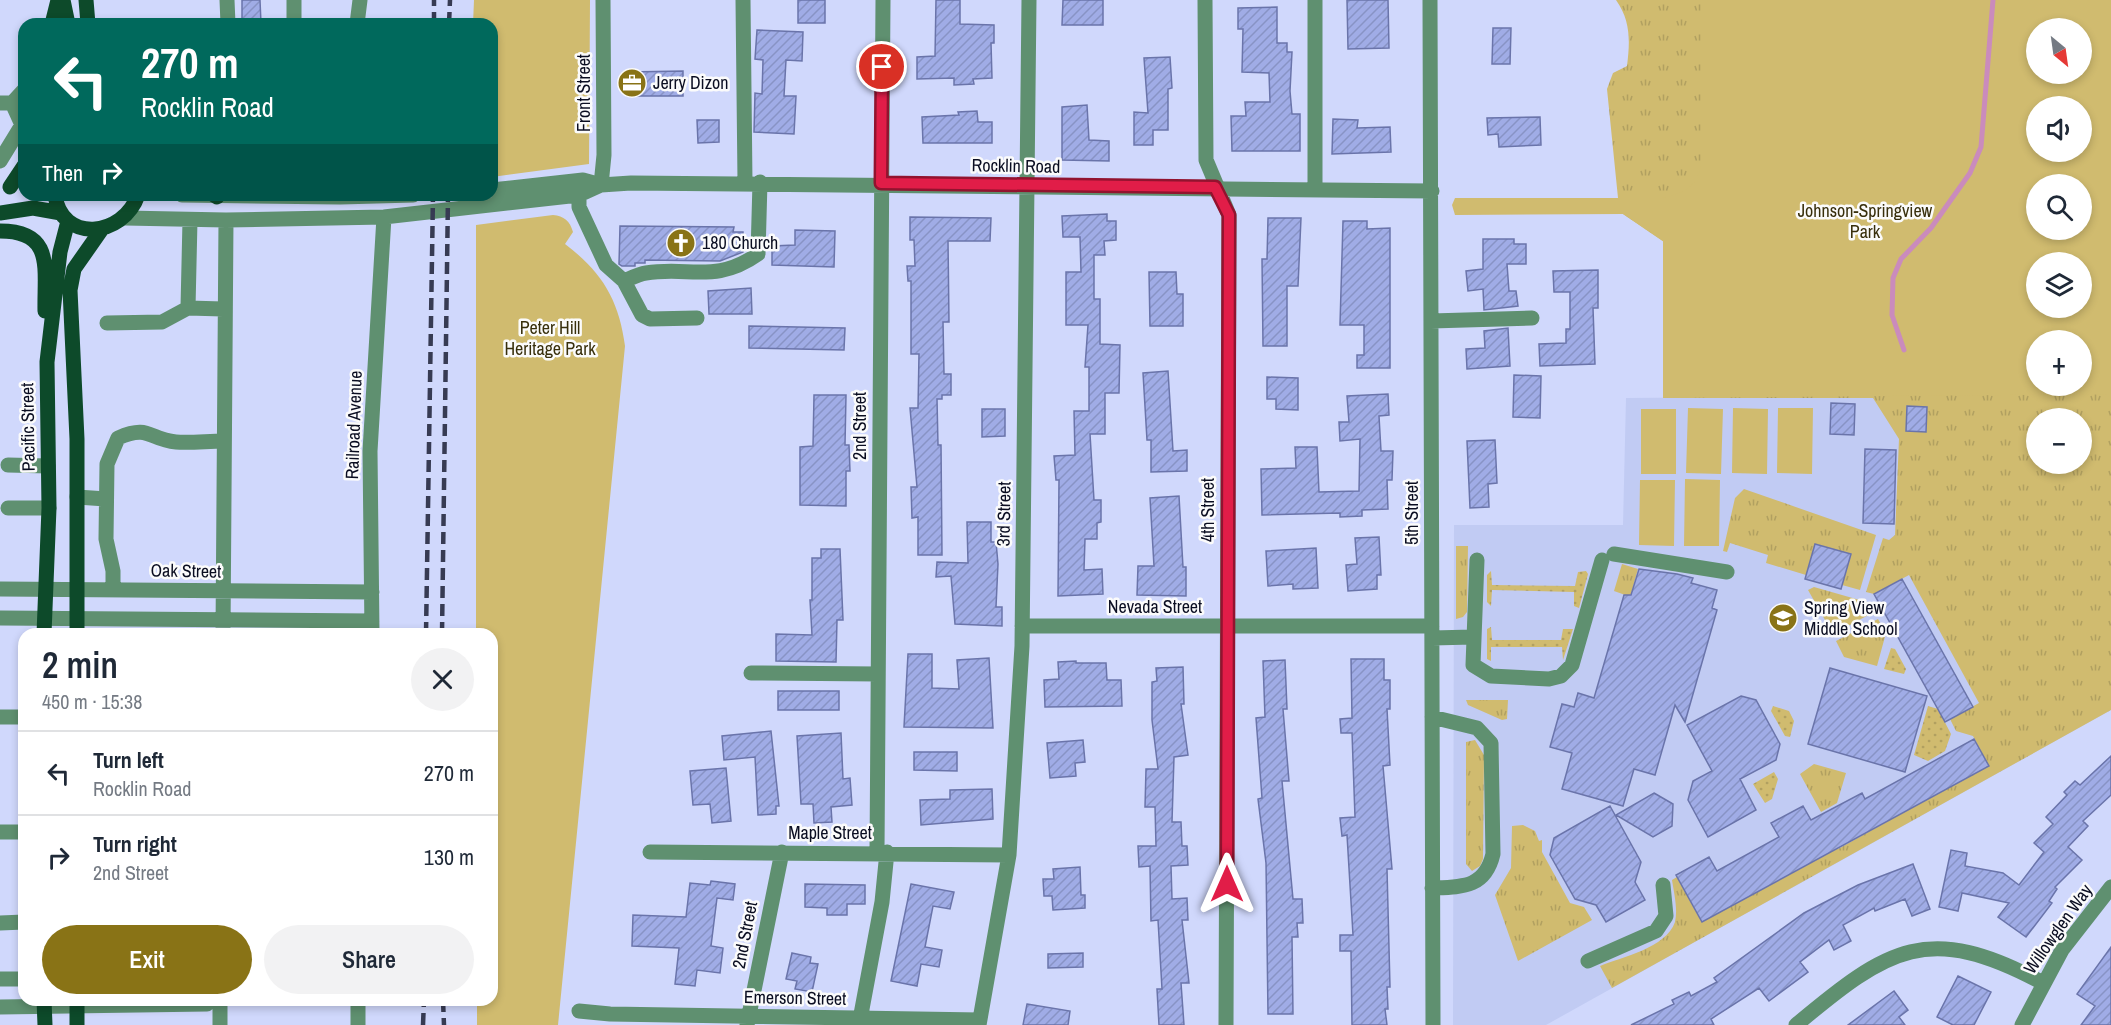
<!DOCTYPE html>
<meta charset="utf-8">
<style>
body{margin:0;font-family:"Archivo Narrow",sans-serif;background:#f2f2f3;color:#1f2937;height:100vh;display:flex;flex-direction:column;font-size:22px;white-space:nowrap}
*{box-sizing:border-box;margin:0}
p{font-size:20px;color:#747a83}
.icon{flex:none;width:33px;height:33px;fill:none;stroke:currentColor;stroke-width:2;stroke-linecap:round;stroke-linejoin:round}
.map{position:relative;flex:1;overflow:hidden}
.sheet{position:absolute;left:18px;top:628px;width:480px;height:378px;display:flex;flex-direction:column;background:#fff;border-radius:18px;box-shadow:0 3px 9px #0003}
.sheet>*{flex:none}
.guide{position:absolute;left:18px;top:18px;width:480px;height:183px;border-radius:18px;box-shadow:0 3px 9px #0003;background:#00695c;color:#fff;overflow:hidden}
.needle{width:39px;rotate:151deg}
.controls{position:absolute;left:2026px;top:18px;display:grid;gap:12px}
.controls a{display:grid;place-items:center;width:66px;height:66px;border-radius:50%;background:#fff;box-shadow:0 3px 9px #0003;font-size:30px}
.pin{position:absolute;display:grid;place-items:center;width:51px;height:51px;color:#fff;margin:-26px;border:3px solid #fff;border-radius:50%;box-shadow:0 2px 6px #0007}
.me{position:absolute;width:66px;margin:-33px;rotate:0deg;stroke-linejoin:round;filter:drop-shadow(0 0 4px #0008)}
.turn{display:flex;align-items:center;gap:21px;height:126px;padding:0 24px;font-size:27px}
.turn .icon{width:78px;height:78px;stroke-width:2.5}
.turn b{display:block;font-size:42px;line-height:51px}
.then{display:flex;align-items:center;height:57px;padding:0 24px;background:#0003;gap:12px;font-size:22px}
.round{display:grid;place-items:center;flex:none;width:63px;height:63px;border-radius:32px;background:#f2f2f3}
.headline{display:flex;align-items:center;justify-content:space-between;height:102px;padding:0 24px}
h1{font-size:36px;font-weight:600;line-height:45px}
.action{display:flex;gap:12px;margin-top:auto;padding:12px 24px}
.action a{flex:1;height:69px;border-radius:36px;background:#897316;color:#fff;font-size:24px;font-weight:600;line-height:69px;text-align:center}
.action a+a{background:#f2f2f3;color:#1f2937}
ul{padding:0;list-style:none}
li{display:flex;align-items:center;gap:18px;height:84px;padding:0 24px;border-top:2px solid #e0e1e3}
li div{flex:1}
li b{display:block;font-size:22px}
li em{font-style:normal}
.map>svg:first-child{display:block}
</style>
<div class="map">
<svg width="2111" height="1025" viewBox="0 0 2111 1025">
<defs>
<pattern id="grass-tufts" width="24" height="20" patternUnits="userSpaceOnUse" patternTransform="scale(1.5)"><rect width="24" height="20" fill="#d0bb6f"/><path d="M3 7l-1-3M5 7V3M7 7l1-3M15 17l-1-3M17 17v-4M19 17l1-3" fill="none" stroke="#b1a060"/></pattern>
<pattern id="garden-dots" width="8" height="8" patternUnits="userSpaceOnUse" patternTransform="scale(1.5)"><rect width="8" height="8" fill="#d0bb6f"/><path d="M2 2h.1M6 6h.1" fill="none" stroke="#b1a060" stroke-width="1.8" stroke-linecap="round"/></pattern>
<pattern id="building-hatch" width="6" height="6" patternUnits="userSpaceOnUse" patternTransform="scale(1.5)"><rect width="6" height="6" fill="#a0ace6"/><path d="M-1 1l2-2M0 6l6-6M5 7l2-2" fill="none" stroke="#8893c5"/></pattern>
</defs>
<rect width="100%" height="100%" fill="#d0d8fc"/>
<!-- built -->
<path fill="#c1cbf3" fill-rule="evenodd" d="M2111 394V710L1546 1025H1453L1454 525H1623L1626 398ZM2037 418H2082V464H2037Z"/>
<!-- grass -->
<path fill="url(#grass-tufts)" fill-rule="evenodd" d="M1616 0H1989L1997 11 2111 0V710L1612 988 1600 966C1622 957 1666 948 1675 922 1678 909 1674 893 1672 880L1677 877 1702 922 1829 853 1822 821 1838 849 1988 765 1973 736 1956 731 1950 719 1979 703 1909 575 1874 594 1866 592 1883 538 1889 540 1895 535 1899 439 1873 398H1663L1664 242 1623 214 1618 198 1607 89 1613 73 1627 66C1630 42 1631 21 1616 0ZM2037 28H2082V74H2037ZM2037 106H2082V152H2037ZM2037 184H2082V230H2037ZM2037 262H2082V308H2037ZM2037 340H2082V386H2037ZM2037 418H2082V464H2037Z
M1744 489 1876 535 1860 590 1842 585 1850 554 1816 544 1806 575 1766 563 1768 555 1730 543 1727 552 1723 551 1735 498Z
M1456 546H1468L1467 612 1463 617 1456 619Z
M1622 564 1638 569 1631 594 1628 596 1614 591Z
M1814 587 1870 603 1874 612 1833 634 1808 590Z
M1878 619 1886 633 1877 666 1844 657 1836 641Z
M1466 700H1508L1507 719 1502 720 1468 705Z
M1475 740 1484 755 1483 859 1480 866 1472 871 1466 864V742Z
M1814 764 1846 773 1837 803 1821 812 1800 774Z
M1523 825 1535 831 1539 841 1542 840V852L1570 903 1584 907 1592 920 1518 961 1495 895 1511 868 1512 826Z"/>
<!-- park -->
<path fill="#d0bb6f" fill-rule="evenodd" d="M474 0H590L589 164 492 177V24H473Z
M1701 0H2111V394L1663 398V241L1623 214 1455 215 1452 205 1455 198H1662C1682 194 1697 187 1701 166ZM2082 28V74H2037V28ZM2082 106V152H2037V106ZM2082 184V230H2037V184ZM2082 262V308H2037V262ZM2082 340V386H2037V340Z
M553 215C564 216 570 221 573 232L565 244C602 272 619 300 625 346L558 1025H477V1001L492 1000V634H476V225Z
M1688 408 1723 409 1721 474 1686 473Z
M1733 408 1768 409 1767 474 1732 473Z
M1778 408H1813L1812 474 1777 473Z
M1641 409H1676V474H1641Z
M1685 479 1720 480 1719 546H1684Z
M1640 480H1675L1674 546 1639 545Z"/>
<!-- garden -->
<path fill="url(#garden-dots)" d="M1491 571 1492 585 1575 586 1578 572 1586 571 1588 574 1579 608 1574 606V592L1492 590 1491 606 1487 602V575Z
M1491 627 1492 640H1561L1563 629H1573L1563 660 1562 647H1491V661L1487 659V629Z
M1891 648 1895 649 1906 669 1904 674 1884 669Z
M1773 706 1789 711 1794 721 1790 737 1785 736 1771 711Z
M1928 706 1938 709 1951 734 1945 751 1928 761 1914 755Z
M1774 772 1778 779 1772 799 1765 803 1753 784Z"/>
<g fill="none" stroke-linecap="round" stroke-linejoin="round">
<!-- stream -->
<path stroke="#ca8bbc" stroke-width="5" d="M1904 350 1892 315 1893 278 1901 259 1931 228 1970 173 1981 147 1993 0"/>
</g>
<!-- building -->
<path fill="url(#building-hatch)" stroke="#6a74aa" stroke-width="1.5" d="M242 0H260L261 24H242Z
M798 0H825V23H798Z
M936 0H960V24L994 25V43H991L992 78 973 79 974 84 954 85V78L917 79V57L935 56Z
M1063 0H1103V25H1062Z
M1347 0H1388L1389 48 1348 49Z
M1277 7V43H1287V52H1292L1290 91 1292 114H1300V151H1232L1231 116H1246L1245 102H1270L1269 73 1242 72 1243 29H1238V8Z
M1493 28H1511L1510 64H1492Z
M757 30 803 32 802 61 786 60 784 96H796L794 134 754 132 755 93 762 94 763 60 755 59Z
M1170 57 1172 88 1168 89V130H1153V145H1134V112L1148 113 1144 58Z
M683 71V96H628V72Z
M1087 105 1089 140 1109 141V161L1062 160V107Z
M977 111 978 122H992V143H923L922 117 959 115 958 112Z
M1540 117 1541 145 1499 147 1498 134 1488 135 1487 118Z
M1333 119 1358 120 1357 128 1390 127 1391 152 1332 154Z
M697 120H719V142L698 143Z
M1107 214V221H1116V240L1104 241 1105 255H1094V299H1100V344L1120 345 1119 393H1105V434H1090L1094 500H1101V522L1097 523V539H1085L1084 570 1102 569 1103 594 1058 596 1059 480H1056L1054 456 1075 455 1074 411H1089V367H1085L1088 325H1066V272H1081L1080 237H1063L1062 216Z
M910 217 991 218 990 241H948L949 322H943L944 374H951V395H942V399H937L938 445H941L942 555H918V517L912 518 911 487H917L910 408H918L919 354H911V281H908L907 266H915L914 240H910Z
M1268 218H1301L1298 286H1287V346H1263L1262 259H1267Z
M1343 221H1367V229L1390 228V368H1357V355H1364V325H1340Z
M620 226 734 227 733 232H743V252L720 261 645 260V263H635V266H622L619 264Z
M795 230 835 231 834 267 772 265V246L795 245Z
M1483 239H1514V244H1526V264H1507L1509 291H1516L1518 306 1484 310 1483 289 1468 291 1466 271 1483 269Z
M1598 270V308H1593L1595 364 1540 366 1539 344 1566 343V329H1570V292H1554L1553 271Z
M1149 272H1176L1177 294H1183V326H1150Z
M751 288 752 314H709L708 291Z
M749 326 845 328 844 350 749 348Z
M1508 328 1510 366 1467 369 1466 349 1485 348 1484 331Z
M1168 371 1173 451 1187 450V471L1151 472V440H1147L1143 373Z
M1514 375 1541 376 1540 418 1513 417Z
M1267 377 1298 378V410L1276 409V399H1267Z
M1388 394 1389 415 1379 416 1381 451H1393L1392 480H1387L1388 509 1362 510V516L1340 517V513L1262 515 1261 469 1296 468 1295 447H1317L1319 492 1359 491 1360 439 1340 441 1339 422H1349L1347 396Z
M814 395H846L845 445H849L850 471H846V506L800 505V447L813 446Z
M1831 403 1855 404 1854 435 1830 434Z
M1907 406 1927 407 1926 432 1906 431Z
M982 409H1005V436L982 437Z
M1495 440 1497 483 1488 484 1489 507 1470 508 1467 441Z
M1865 449 1896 450 1894 524 1863 523Z
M1179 496 1183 567H1186V596L1137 595 1138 566H1154L1150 498Z
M967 522H991V542H996L998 564 996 607H1002V626L955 624 951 576 936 577 937 562 968 563Z
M1379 537 1381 575H1377V589L1348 591 1346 565 1357 564 1355 538Z
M1815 544 1851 554 1841 589 1805 579Z
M1316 548 1318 588 1293 589V584L1268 586 1266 551Z
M821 549H840L843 620H837L836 662 776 661V634L812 635 810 600H812V558H821Z
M1639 569 1677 574 1693 578 1691 583 1717 590 1712 608 1717 610 1685 722 1675 705 1655 775 1634 769 1623 806 1562 789 1572 753 1550 747 1562 704 1574 707 1578 693 1594 698 1624 595H1631Z
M1902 579 1973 707 1945 722 1874 594Z
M908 654H932V688L959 689 957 660 989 658 993 728 904 727Z
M1351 659H1384V680H1390V709H1387L1390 765 1383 766 1392 869H1387L1390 987H1387L1388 1009H1385L1387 1025H1352L1351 951H1340V935H1353L1347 835 1342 836 1340 818 1355 817 1352 733H1341L1340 719 1352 718Z
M1285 660 1287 709H1283L1289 781H1282L1293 899H1302L1303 923H1297L1298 937H1292L1293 1014H1268L1266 863 1258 799 1262 798 1256 718 1265 717 1263 661Z
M1076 661V663H1106L1107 680H1121L1122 706 1045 707 1044 680 1059 679 1058 662Z
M1183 667 1184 704H1181L1188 755 1174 757 1172 822H1181L1182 846H1187L1188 865 1171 866 1172 899 1187 898 1188 920H1182L1189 983H1181L1184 1025H1159L1157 989H1162L1158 920 1151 921 1150 866 1139 867 1138 846H1156L1155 807H1145L1146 769H1158L1152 720V682L1157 681 1156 668Z
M1830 668 1927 696 1905 772 1808 744Z
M778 691H839V710H778Z
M1741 696 1756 700 1780 744 1776 760 1740 779 1756 810 1708 837 1688 800 1693 781 1712 771 1687 725Z
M771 731 779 806H776V814L758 815 755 757 724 760 722 736Z
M841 733 843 779 850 778 852 805 831 807 832 822 814 823 813 804H801L797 736Z
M1974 739 1989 766 1702 922 1676 875 1709 857 1717 871 1779 837 1771 823 1803 806 1811 820 1862 793 1865 799Z
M1083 740 1085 762 1075 763 1076 776 1050 778 1047 743Z
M914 752H957V771L914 770Z
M2111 756V795L2083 821 2088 826 2068 847 2082 860 2055 887 2057 889 2049 901 2052 903 2026 937 1998 917 2009 903 1962 893 1958 911 1939 907 1951 850 1967 853 1965 866 2003 873 2019 885 2044 852 2034 843 2053 824 2046 817 2067 795 2064 792 2075 781 2080 785Z
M726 768 731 821 712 823 710 804 693 805 690 771Z
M992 789 993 819 921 825 920 800 950 799V790Z
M1654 793 1673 804 1672 826 1653 837 1616 815Z
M1610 806 1641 862 1635 882 1645 900 1606 922 1596 905 1575 899 1550 855 1554 838Z
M1913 864 1930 909 1912 916 1905 899 1875 911 1874 908 1843 925 1851 941 1834 950 1829 940 1800 962 1808 972 1769 1001 1759 988 1711 1019 1714 1025H1631L1674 1004 1672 1000 1689 992 1691 996 1717 982 1714 978 1804 913 1858 885Z
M1080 867 1081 895H1085V908L1053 910 1052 896H1044L1043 879H1054L1053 869Z
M711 881 735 884 733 900 717 898 711 946 723 948 720 973 697 970 695 986 675 984 679 948 632 946 633 915 686 917 690 883 710 885Z
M805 884 865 885V904H847V915H827V908L805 907Z
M911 884 954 892 950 909 933 906 925 947 942 950 939 967 921 964 917 986 891 981Z
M2111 947V1025H2081L2095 1006 2077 994Z
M792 953 811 957 810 963 818 964 812 992 795 989 797 981 786 979Z
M1083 953V967L1048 968V954Z
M1958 976 1991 992 1974 1025H1953L1937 1017Z
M1894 991 1908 1010 1899 1017 1905 1025H1848Z
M1027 1004 1070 1011 1068 1025H1023Z"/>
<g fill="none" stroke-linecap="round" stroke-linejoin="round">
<!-- minor -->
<path stroke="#5f9070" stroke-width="15" d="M227 0 228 24
M743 0 745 182
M1205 0 1206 160 1229 215 1226 1025
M1430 0 1433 1025
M294 24V0
M357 24 360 0
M0 103H12L24 90
M0 161 22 125 12 103
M601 185 604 155 603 0
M1315 189V0
M492 190 583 180 601 185
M182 195 340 197 413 195
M579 195V207L606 265 624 281C631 278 639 274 646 273 689 266 716 284 758 254L760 182
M125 218 226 220 384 217 579 195 601 185 631 183 1432 191
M190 220 188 308 223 309
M624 281 642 315 650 319 697 318
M1431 321 1532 318
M107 323 162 322 188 308
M8 465 48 466
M77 497 106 499
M8 508H49
M1614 554 1727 572
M1477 560 1473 665 1491 676 1549 679 1561 676 1572 665 1602 560
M0 589 372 592
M113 590V571L106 539 107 464 118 438C150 424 149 440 176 442 192 443 208 441 224 441
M0 618 372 621
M1022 626H1432
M223 634 226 220
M372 634 370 451 384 217
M1432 638 1473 637
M751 673 878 674
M0 717H24
M1432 717 1477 728 1491 743 1493 854C1485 888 1462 887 1432 888
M0 832H24
M650 852 1009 855
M877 852 883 0
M0 923 24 922
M1588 961 1656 931 1666 916 1663 885
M0 979H24
M0 1007 207 1004 211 1000
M579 1011 610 1014 980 1020
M220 1025V1000
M358 1025V1000
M747 1025 782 852
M859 1025 882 902 887 852
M979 1025 1009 855 1022 646 1029 0
M1796 1025C1888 948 1928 921 2043 983
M2022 1025 2062 950 2111 887"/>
<!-- major -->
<path stroke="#0d4a2a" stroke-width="15" d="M63 0 68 24
M86 0 88 24
M52 24 58 0
M10 187 24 166
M55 195C61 243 123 238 138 195
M214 195 217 197
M0 213 33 208 61 213
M0 231C55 231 44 269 45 311
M44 634 49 508 47 362 60 252 68 221
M77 634V439L70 290 74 269 102 229
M44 1000 45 1025
M77 1000V1025"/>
<!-- rail -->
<path stroke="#373b53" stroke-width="4.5" stroke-dasharray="12 6" stroke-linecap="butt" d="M434 24V0
M449 24 450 0
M426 634 433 195
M442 634 448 195
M443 1000 444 1025
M423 1025 424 1000"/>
</g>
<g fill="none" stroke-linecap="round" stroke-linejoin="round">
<!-- route casing -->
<g stroke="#92132f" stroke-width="15">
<path id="route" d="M882 67 881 183 1215 187 1229 215 1227 884"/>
</g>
<!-- route -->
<use href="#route" stroke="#e11d48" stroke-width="10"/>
</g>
<!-- icons -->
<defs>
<g id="office-disc" transform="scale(1.5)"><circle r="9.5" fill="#897316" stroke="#fbfbfb"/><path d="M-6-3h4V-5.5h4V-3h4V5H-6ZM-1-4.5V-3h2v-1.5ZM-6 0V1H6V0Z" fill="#fff"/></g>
<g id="church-disc" transform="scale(1.5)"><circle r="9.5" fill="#897316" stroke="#fbfbfb"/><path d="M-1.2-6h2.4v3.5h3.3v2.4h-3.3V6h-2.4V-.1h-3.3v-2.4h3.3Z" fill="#fff"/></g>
<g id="school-disc" transform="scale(1.5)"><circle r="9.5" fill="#897316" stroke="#fbfbfb"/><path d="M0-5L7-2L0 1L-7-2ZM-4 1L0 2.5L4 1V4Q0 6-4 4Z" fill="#fff"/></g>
</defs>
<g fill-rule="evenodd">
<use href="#office-disc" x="632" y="83"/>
<use href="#church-disc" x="681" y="243"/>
<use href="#school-disc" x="1783" y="618"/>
</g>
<g text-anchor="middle" stroke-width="5" stroke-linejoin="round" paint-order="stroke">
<!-- poi labels -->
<g font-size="18" fill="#0a0d21" stroke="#fbfbfb" text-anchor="start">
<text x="653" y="89">Jerry Dizon</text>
<text x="702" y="249">180 Church</text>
<text x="1804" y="614">Spring View<tspan x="1804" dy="21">Middle School</tspan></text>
</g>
<!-- street labels -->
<g font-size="18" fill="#0a0d21" stroke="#fbfbfb">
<text transform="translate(584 93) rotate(-90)" y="6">Front Street</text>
<text transform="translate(1016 166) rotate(1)" y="6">Rocklin Road</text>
<text transform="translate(354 425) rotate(-88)" y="6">Railroad Avenue</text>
<text transform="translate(860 426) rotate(-90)" y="6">2nd Street</text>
<text transform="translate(28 427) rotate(-91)" y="6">Pacific Street</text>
<text transform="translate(1208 510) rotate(-90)" y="6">4th Street</text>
<text transform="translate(1412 513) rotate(-90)" y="6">5th Street</text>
<text transform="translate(1004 514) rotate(-89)" y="6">3rd Street</text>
<text transform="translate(186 571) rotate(1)" y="6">Oak Street</text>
<text x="1155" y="613">Nevada Street</text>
<text x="830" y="839">Maple Street</text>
<text transform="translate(2058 929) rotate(-55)" y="6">Willowglen Way</text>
<text transform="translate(745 935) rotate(-79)" y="6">2nd Street</text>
<text transform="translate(795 998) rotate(1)" y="6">Emerson Street</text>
</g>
<!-- park labels -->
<g font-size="18" fill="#382f0c" stroke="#fbfbfb">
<text x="1865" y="217">Johnson-Springview<tspan x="1865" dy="21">Park</tspan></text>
<text x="550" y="334">Peter Hill<tspan x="550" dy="21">Heritage Park</tspan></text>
</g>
</g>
</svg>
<div class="controls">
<a><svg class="needle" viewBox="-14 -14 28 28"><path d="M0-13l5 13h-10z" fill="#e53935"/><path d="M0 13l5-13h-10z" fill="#747a83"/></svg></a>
<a><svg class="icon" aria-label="sound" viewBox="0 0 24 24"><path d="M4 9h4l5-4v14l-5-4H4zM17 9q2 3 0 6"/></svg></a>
<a><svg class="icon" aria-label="search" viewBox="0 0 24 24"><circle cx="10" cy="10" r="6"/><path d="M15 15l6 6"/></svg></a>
<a><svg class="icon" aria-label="layers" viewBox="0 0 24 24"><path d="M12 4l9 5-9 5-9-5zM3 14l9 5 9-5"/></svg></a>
<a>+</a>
<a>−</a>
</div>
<div class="pin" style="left:882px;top:67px;background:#d93025"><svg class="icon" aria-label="arrive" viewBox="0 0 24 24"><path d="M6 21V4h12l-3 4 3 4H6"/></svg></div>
<svg class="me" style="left:1227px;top:884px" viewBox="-20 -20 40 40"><path d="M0-17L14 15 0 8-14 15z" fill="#e11d48" stroke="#fff" stroke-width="4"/></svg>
<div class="guide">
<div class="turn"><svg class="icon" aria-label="left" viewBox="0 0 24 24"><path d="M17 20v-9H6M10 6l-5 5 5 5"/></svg><div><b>270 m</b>Rocklin Road</div></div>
<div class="then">Then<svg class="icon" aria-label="right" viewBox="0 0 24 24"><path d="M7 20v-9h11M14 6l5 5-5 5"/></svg></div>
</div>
<section class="sheet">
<div class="headline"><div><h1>2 min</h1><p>450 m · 15:38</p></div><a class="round"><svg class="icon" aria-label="close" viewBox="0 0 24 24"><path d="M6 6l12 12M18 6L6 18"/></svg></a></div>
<ul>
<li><svg class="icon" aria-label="left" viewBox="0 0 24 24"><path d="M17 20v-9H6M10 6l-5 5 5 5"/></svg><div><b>Turn left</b><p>Rocklin Road</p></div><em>270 m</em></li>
<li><svg class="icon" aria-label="right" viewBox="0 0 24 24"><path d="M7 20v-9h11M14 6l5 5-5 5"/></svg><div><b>Turn right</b><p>2nd Street</p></div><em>130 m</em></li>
</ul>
<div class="action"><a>Exit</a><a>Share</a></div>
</section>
</div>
